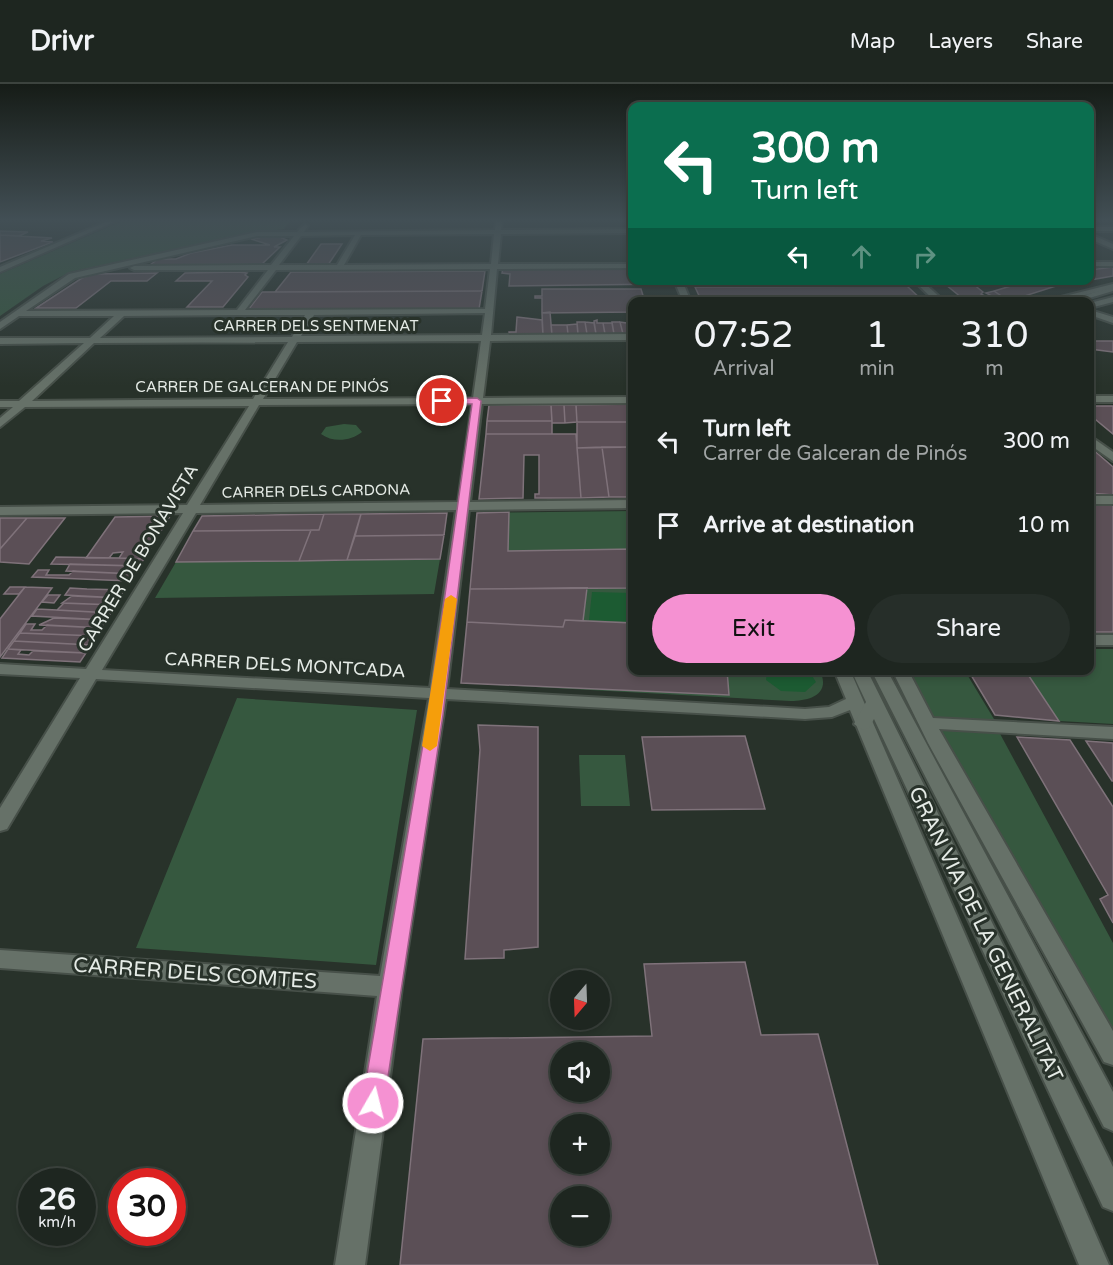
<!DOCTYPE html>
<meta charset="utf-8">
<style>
body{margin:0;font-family:"Varela Round",sans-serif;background:#262e29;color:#f1f3f6;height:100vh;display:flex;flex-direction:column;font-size:22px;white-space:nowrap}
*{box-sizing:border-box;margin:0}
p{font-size:20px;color:#a1a5a5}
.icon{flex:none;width:33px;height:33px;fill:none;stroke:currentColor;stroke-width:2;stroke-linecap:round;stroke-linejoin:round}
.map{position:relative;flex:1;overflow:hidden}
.sheet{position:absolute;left:628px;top:213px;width:466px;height:378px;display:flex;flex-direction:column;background:#1e2620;border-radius:12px;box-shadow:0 3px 9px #0003,0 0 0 2px #3c433e}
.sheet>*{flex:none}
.guide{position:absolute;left:628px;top:18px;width:466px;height:183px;border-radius:12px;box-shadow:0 3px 9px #0003,0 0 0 2px #3c433e;background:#0b6e4f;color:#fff;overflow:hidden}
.needle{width:39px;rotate:199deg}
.tools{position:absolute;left:550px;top:886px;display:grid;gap:12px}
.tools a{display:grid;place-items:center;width:60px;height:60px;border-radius:50%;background:#1e2620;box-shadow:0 3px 9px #0003,0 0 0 2px #3c433e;font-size:30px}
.speed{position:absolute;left:18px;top:1084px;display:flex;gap:12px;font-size:30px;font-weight:700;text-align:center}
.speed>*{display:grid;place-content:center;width:78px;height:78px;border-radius:50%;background:#1e2620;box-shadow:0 3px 9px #0003,0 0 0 2px #3c433e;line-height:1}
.speed small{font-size:15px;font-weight:400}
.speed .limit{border:9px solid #d22;background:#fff;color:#111}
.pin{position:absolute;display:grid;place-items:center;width:51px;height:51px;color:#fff;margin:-26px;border:3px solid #fff;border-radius:50%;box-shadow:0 2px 6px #0007}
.me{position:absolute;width:66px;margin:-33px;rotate:8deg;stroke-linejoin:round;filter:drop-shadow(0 0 4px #0008)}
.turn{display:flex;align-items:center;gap:21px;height:126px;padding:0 24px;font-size:27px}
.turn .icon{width:78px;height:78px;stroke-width:2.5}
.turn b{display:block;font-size:42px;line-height:51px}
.lanes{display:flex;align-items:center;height:57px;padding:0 24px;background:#0003;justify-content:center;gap:30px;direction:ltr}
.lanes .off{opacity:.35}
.eta{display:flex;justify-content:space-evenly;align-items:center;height:102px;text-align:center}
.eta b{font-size:36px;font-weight:600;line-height:42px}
.cta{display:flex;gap:12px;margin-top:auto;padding:12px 24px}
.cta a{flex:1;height:69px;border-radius:36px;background:#f591d2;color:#111;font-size:24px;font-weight:600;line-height:69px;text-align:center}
.cta a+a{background:#262e29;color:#f1f3f6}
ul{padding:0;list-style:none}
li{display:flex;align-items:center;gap:18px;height:84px;padding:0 24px}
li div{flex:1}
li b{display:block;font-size:22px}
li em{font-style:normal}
header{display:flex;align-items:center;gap:36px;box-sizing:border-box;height:84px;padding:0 30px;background:#1e2620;border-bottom:2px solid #3c433e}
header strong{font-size:28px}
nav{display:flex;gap:33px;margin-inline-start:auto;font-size:21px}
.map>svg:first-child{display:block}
</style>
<header>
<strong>Drivr</strong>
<nav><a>Map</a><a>Layers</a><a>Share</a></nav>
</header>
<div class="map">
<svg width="1113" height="1181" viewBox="0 0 1113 1181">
<rect width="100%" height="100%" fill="#28322a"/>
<!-- green -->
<path fill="#36583f" d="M122 137H290L284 145 233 152 70 188 43 202 0 232V190Z
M900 196 907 202 695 203 692 197Z
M344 340 356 341 362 348C351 357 333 359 321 350L326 343Z
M633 427V586H839L841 593 822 592C828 612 807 617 791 617L461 599 478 429Z
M440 475 434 510 155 514 176 478Z
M1091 565H1113V640L1059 637 1025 587 1090 586Z
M904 587H965L997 640 928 637Z
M237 614 417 626 376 881 136 864Z
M935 644 998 646 1113 859V959Z
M579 671H625L630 722H581Z"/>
<!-- water -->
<path fill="#1c5b32" d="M592 508 633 509V538L589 536Z
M767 587H809L816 598 805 608 781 607 766 596Z"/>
<!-- building -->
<path fill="#5b4f56" stroke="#7f727a" stroke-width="1.5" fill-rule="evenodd" d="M0 147 28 148 19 152 0 151Z
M0 151 52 154 41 157 53 158 0 178Z
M275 151 287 156 274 163H280L262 180 150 181 158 175H176L191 169 232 161H270L251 155Z
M321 160H342L328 181H306Z
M1113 183V192L1090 196V186Z
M503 184H633V196H665L666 200 509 202 510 190 502 189Z
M485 187 482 207 275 208 291 188Z
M239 188 247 189 245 191 248 193 223 223H187L212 197H176L185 189Z
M157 189 147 197H111L76 224H36L82 194 93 190Z
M940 196H968L983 208 981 210 983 211 962 214Z
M1031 196H1050L1059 201 1009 217 994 207Z
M1050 196H1086L1059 201Z
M907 202 924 218H702L695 203Z
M542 205H641L645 218H633V228L542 229V214H535V212H542Z
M482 207 479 225 248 226 262 208Z
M994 207 1009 217 966 218 962 214 990 211 986 209Z
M550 228 552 251H543L542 229Z
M517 233 542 236 543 251H509V248H516Z
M597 236V239H603L605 250H596L594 237Z
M577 238H585L587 250H578Z
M585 238 594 239 596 250H587Z
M612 238H620L623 250H614Z
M620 238 633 240V250H623Z
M603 239H612L614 250H605Z
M577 240 578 250H568L567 241Z
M551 241H567L568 250 552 251Z
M1090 257H1113V268L1090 265Z
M633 320V338H577L576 321Z
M489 321H551L552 337H487Z
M551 321H564L565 339H552Z
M564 321H576L577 338 565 339Z
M1090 322H1113V350L1090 331Z
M487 337H552V350H486Z
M577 338H633V363L577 364Z
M486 350H576L581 414H535V410H539V371H524L523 414 479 415Z
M602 363H630L633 413H609Z
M602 363 609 413 581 414 577 364Z
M1090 363 1113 383V411L1090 409Z
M1090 421H1113V548H1090Z
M509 428 508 467 633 465V504L470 505 477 429Z
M447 429 444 451 355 452 361 430Z
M324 430H361L347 476 299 477 311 446H319Z
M324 430 319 446 193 447 202 432Z
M170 432 144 475 119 474 123 468 113 469 109 474H86L115 433Z
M0 434H27L0 465Z
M27 434H65L29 480 0 478V465Z
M311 446 299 477 176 478 193 447Z
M444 451 440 475 347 476 355 452Z
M56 473 119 474 144 475 139 482 51 480Z
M70 480 139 482 134 490 66 487Z
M38 486H49L46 491H69L73 487 134 490 130 497 32 493Z
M10 503H25L19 510H4Z
M25 503 52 504 0 573V535Z
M70 504 87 505 124 506 120 514 65 511Z
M587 504 583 537 565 536 563 543 467 538 470 505Z
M48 511H60L54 519 42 518Z
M72 512 120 514 115 521 62 519Z
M64 519 115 521 111 529 57 526Z
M37 525 57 526 111 529 106 536 32 532Z
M54 534 106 536 101 544 39 541Z
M565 536 633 539V586H727L729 611 461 599 467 538 563 543Z
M26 540H35L31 546H42L47 541 101 544 96 552 20 549Z
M20 549 96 552 91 561 14 557Z
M14 557 91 561 86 569 8 565Z
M8 565 21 566 18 570 29 571 33 567 86 569 80 578 2 574Z
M968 586H1025L1059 637 995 631Z
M478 641 538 643V863L504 866V874L465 875 480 666Z
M745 652 765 725 652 726 642 653Z
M1017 653 1070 656 1113 723V839L1100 815 1108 811Z
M1086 657 1113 659V697H1112Z
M745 878 761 951 818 950 878 1181H400L423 955 652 952 644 880ZM561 969H600V1008H561ZM561 1041H600V1080H561ZM561 1113H600V1152H561Z"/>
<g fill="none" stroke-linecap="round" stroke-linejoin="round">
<!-- minor casing -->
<g stroke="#475049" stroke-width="4">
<path id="minor" d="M108 137H116L0 188V183Z
M496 137H502L501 146 633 145V149L501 150 498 180H633V184L497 185 491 251 633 250V256L490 257 483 314 633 313V319L482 320 470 418 633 416V424L469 426 447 605 805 625 829 623 846 615 834 586H850L1109 1181H1079L850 626 832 633 805 635 446 615 402 903 365 1181H335L377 912 0 884V866L380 892 429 614 96 595 7 745 0 747V724L80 594 0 590V580L86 585 183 429 0 431V423L187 421 249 322 25 323 0 343V334L13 323H0V317H19L84 259 0 260V254H90L114 232H19L0 245V238L69 190 257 148H297L305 140 308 142 304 148 495 146ZM494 150 491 180 344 181 361 151ZM355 151 337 181H279L301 152ZM257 152H294L271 181 134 182 130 184 134 186H268L237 226 26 227 75 194ZM490 185 485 225 245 226 276 186ZM485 229 482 251 301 252 314 231ZM241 231H305L292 253 100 254 124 232ZM481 257 473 314 263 315 297 258ZM288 258 253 315 32 317 94 259ZM472 320 458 418 200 421 259 321ZM456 426 430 604 102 586 196 429Z
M1090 143H1113V147H1090Z
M1090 150 1113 160V165L1090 155Z
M1090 178H1113V182H1090Z
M674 196H682L691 218H683Z
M913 196H921L945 218H936Z
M1113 200V204L1057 218H1041Z
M1113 213V218L1090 224V219Z
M1090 226 1113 233V239L1090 231Z
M1090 312H1113V318H1090Z
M1090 352 1113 368V377L1090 361Z
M1090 412H1113V420H1090Z
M1090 551H1113V561H1090Z
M892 586H908L933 634 1113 643V655L939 645 1113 947V981L1104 978 928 659Z"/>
</g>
<!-- tertiary casing -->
<g stroke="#475049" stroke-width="4">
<path id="tertiary" d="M1113 203V207L1076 218H1061Z
M851 586H867L1113 1083V1127L1103 1123 874 635 869 644 863 646 854 640 866 618Z
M871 586H887L1113 1008V1047L1104 1043Z"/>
</g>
<!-- minor -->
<use href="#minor" fill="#667168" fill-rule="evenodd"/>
<!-- tertiary -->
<use href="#tertiary" fill="#667168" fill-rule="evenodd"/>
</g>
<!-- sky -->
<linearGradient id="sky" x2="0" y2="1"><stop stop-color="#161c17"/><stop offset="0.45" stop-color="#424f55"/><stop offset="1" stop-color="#424f55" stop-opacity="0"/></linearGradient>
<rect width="1113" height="302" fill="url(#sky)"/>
<!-- route -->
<path fill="#f591d2" stroke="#9f5e88" stroke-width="1.5" d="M477 314 481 317 443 631 384 1019 381 1026 373 1029 366 1026 362 1019 428 631 472 320H442L438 317 442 315Z"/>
<!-- slow -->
<path fill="#f59e0b" d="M451 511 457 515 437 662 430 667 422 662 445 515Z"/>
<g text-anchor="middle" stroke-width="6" stroke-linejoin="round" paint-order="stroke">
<!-- far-street labels -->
<g font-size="15" fill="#e5ebe6" stroke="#28322a">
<text x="316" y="247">CARRER DELS SENTMENAT</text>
<text x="262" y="308">CARRER DE GALCERAN DE PINÓS</text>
<text transform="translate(316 407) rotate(-1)" y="5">CARRER DELS CARDONA</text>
</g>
<!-- street labels -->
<g font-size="18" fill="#e5ebe6" stroke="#28322a">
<text transform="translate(138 474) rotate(-59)" y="6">CARRER DE BONAVISTA</text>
<text transform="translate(285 581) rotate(3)" y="6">CARRER DELS MONTCADA</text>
</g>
<!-- near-street labels -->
<g font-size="21" fill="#e5ebe6" stroke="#28322a">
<text transform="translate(986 850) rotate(64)" y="7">GRAN VIA DE LA GENERALITAT</text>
<text transform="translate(195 889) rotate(4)" y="7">CARRER DELS COMTES</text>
</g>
</g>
</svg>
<div class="tools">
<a><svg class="needle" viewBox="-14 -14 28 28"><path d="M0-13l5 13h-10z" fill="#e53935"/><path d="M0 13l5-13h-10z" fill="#a1a5a5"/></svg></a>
<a><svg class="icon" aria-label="sound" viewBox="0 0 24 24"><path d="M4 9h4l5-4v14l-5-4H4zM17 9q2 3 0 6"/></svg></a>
<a>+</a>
<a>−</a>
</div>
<div class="speed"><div>26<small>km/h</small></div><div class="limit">30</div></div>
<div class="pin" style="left:442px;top:317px;background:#d93025"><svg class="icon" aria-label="arrive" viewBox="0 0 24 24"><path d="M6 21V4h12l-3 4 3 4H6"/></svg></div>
<svg class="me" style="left:373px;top:1019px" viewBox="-20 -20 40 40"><circle r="17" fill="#f591d2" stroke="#fff" stroke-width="3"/><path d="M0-11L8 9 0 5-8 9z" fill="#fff"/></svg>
<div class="guide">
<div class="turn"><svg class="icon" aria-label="left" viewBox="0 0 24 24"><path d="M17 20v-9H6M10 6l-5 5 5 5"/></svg><div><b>300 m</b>Turn left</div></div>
<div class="lanes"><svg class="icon" aria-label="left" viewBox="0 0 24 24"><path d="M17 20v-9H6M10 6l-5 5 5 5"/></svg><svg class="icon off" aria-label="ahead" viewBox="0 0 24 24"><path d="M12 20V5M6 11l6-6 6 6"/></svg><svg class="icon off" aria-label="right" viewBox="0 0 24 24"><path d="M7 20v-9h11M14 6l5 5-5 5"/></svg></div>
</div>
<section class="sheet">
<div class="eta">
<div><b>07:52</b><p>Arrival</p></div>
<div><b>1</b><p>min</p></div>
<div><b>310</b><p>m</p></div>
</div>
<ul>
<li><svg class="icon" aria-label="left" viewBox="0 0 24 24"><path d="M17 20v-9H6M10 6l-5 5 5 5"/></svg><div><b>Turn left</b><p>Carrer de Galceran de Pinós</p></div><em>300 m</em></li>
<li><svg class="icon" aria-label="arrive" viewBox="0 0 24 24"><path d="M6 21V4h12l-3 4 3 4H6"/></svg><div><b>Arrive at destination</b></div><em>10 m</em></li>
</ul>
<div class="cta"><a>Exit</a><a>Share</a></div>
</section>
</div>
